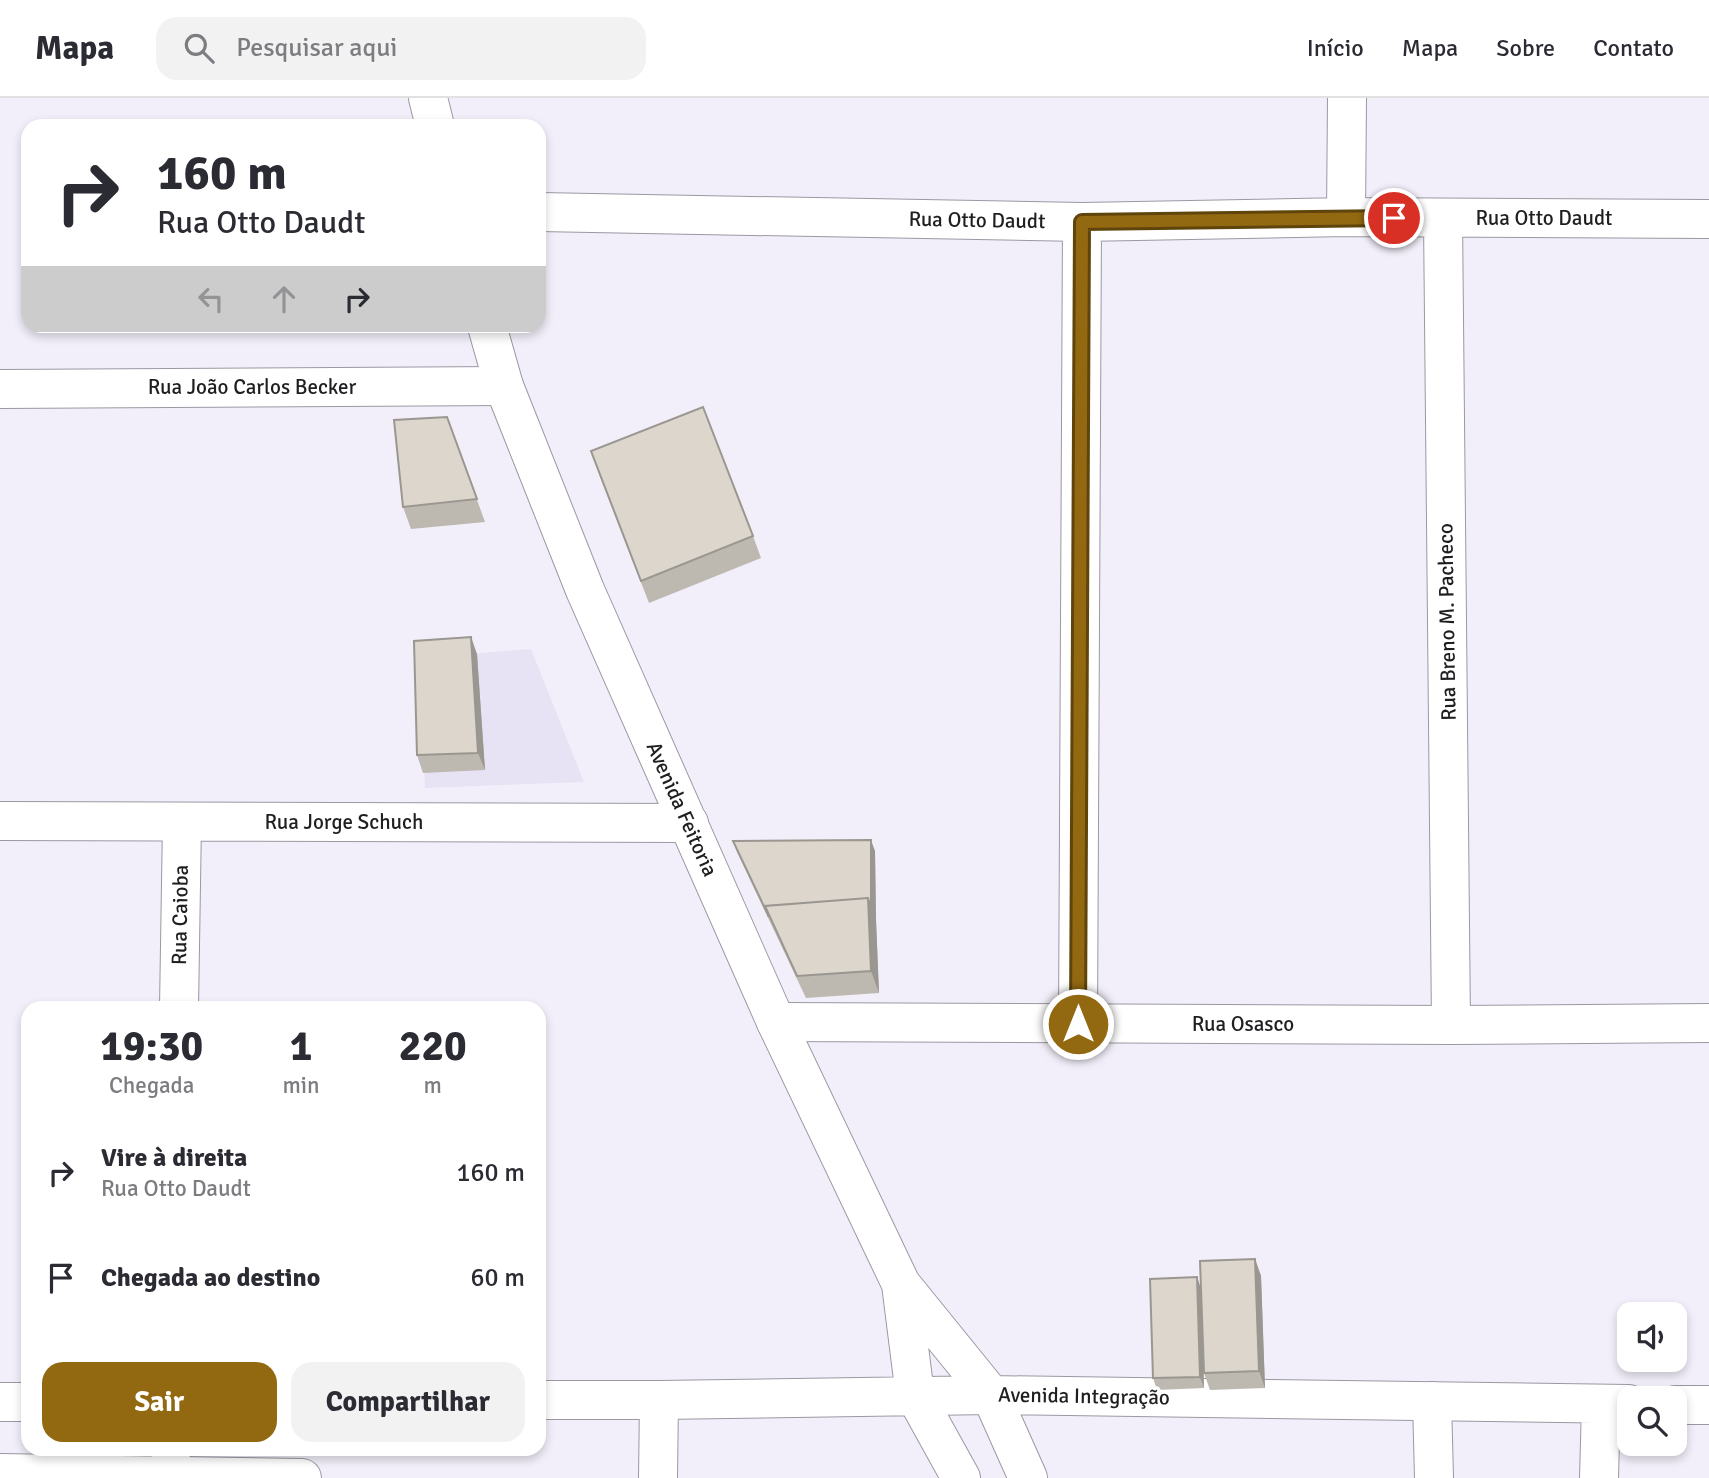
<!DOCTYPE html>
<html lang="pt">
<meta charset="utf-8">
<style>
body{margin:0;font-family:Signika,sans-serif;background:#f2f2f3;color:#2b2b33;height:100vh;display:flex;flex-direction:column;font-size:26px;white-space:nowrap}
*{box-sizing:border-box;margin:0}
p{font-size:23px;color:#7c7c81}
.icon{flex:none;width:38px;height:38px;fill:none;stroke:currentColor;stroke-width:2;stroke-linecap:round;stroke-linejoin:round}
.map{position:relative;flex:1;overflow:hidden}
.drawer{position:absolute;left:21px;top:903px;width:525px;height:455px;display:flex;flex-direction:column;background:#fff;border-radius:21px;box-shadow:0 4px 10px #0003}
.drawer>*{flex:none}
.banner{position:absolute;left:21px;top:21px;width:525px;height:214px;border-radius:21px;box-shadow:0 4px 10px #0003;background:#fff;color:#2b2b33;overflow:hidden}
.fabs{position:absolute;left:1617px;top:1204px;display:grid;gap:14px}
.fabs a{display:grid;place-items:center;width:70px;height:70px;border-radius:14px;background:#fff;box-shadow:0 4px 10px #0003;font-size:35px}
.pin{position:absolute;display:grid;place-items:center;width:60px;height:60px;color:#fff;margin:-30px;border:4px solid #fff;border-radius:50%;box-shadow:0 2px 7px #0007}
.me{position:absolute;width:77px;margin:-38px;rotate:0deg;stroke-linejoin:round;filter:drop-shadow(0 0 5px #0008)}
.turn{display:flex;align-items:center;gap:24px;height:147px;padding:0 21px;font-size:32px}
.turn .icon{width:91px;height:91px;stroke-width:2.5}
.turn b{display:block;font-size:49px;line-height:60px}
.lanes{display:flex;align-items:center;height:66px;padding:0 21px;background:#0003;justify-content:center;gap:35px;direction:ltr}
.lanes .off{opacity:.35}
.eta{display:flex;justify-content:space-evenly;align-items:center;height:119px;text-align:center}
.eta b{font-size:42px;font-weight:700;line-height:49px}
.action{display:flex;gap:14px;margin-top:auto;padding:14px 21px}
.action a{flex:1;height:80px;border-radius:21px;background:#926911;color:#fff;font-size:28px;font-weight:700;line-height:80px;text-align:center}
.action a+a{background:#f2f2f3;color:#2b2b33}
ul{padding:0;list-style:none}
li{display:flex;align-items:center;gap:21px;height:105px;padding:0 21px}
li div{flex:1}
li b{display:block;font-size:26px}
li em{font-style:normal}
header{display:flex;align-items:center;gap:42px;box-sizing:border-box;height:98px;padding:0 35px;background:#fff;border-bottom:2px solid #e1e1e2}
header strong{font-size:33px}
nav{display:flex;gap:38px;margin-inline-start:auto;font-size:24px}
.search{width:490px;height:63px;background:#f2f2f3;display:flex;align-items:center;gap:18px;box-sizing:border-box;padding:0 24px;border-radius:21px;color:#7c7c81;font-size:26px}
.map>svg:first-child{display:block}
</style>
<header>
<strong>Mapa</strong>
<div class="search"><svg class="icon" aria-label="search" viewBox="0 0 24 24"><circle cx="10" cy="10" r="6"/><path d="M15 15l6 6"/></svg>Pesquisar aqui</div>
<nav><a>Início</a><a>Mapa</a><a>Sobre</a><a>Contato</a></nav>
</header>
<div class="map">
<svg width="1709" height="1380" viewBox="0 0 1709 1380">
<rect width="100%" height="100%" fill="#f2effa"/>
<!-- built -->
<path fill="#e8e3f4" d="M531 551 584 684 425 690 420 560Z"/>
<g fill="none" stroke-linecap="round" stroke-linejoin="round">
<!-- street casing -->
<g stroke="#9b98a2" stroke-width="40">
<path id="street" d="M539 114 1082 124 1346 119 1709 121
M1346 119 1347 0
M1443 120 1451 927
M0 291 504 288
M0 723 689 725
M179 910 182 724
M776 924 1451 927 1709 925
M1078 926 1082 124
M1432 1303 1434 1380
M170 1377 171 1351
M658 1380 659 1302"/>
</g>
<!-- secondary casing -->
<g stroke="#9b98a2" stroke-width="40">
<path id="secondary" d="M428 0 435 28
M487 228 504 288 585 492 776 924 901 1186 991 1297 1028 1380
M901 1186 915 1297 961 1380
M539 1302H659L991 1297 1629 1306
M0 1304H28
M1675 1307H1709
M0 1375 302 1380
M1599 1380 1601 1306"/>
</g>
<!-- street -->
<use href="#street" stroke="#fff" stroke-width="38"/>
<!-- secondary -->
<use href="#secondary" stroke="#fff" stroke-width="38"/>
</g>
<!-- wall -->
<path fill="#bdb8b0" d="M447 319 485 424 411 431 403 409Z
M599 376 753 438 761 460 649 505Z
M477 556 485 672 423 675 417 657Z
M733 743 875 753 876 822 879 895 806 900 737 754Z
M1255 1161 1261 1178 1265 1290 1210 1292 1204 1275Z
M1197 1179 1201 1191 1204 1290 1157 1292 1153 1280Z"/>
<!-- shaded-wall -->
<path fill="#9a9690" d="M471 539 477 556 485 672 478 655Z
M871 742 875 753 876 822 879 895 871 873 868 800Z
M1255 1161 1261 1178 1265 1290 1259 1273Z
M1197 1179 1201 1191 1204 1290 1200 1279Z"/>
<!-- building -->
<path fill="#dcd6cd" stroke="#9a9690" stroke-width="2" d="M703 309 753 438 641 483 591 353Z
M447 319 477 401 403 409 394 322Z
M471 539 478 655 417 657 414 543Z
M871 742V810L868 800 765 808 769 819 733 743Z
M868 800 871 873 797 878 765 808Z
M1255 1161 1259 1273 1204 1275 1200 1163Z
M1197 1179 1200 1279 1153 1280 1150 1181Z"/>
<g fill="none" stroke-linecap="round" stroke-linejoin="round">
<!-- route casing -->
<g stroke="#5f440b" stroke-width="18">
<path id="route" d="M1078 926 1082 124 1394 120"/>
</g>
<!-- route -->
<use href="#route" stroke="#926911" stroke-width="12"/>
</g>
<g text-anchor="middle" stroke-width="7" stroke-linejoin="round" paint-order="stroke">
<!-- street labels -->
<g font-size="21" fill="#1f1e21" stroke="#fff">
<text x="1544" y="127">Rua Otto Daudt</text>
<text transform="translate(977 122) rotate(1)" y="7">Rua Otto Daudt</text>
<text x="252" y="296">Rua João Carlos Becker</text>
<text transform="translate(1447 524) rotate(-91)" y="7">Rua Breno M. Pacheco</text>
<text transform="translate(682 711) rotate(66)" y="7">Avenida Feitoria</text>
<text x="344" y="731">Rua Jorge Schuch</text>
<text transform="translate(180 817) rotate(-89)" y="7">Rua Caioba</text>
<text x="1243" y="933">Rua Osasco</text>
<text transform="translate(1084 1298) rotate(1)" y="7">Avenida Integração</text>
</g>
</g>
</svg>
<div class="fabs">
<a><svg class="icon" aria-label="sound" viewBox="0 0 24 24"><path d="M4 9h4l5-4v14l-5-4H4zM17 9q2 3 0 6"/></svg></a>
<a><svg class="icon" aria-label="search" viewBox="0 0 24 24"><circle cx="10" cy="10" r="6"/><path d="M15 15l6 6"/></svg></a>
</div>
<div class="pin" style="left:1394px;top:120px;background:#d93025"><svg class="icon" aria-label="arrive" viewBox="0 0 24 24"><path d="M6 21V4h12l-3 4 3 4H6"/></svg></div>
<svg class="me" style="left:1078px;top:926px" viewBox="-20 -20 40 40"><circle r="17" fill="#926911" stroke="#fff" stroke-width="3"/><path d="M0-11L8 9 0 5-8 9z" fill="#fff"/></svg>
<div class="banner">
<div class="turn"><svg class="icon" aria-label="right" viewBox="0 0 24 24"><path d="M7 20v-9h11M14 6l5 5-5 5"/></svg><div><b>160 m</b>Rua Otto Daudt</div></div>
<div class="lanes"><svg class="icon off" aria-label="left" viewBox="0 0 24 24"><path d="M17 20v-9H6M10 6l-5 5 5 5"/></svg><svg class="icon off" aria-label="ahead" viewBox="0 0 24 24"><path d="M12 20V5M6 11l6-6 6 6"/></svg><svg class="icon" aria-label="right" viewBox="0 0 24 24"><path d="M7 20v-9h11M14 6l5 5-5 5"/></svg></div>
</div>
<section class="drawer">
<div class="eta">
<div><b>19:30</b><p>Chegada</p></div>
<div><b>1</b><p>min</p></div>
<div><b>220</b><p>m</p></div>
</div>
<ul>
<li><svg class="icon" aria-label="right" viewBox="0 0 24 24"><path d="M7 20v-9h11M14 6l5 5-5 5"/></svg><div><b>Vire à direita</b><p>Rua Otto Daudt</p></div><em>160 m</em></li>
<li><svg class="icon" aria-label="arrive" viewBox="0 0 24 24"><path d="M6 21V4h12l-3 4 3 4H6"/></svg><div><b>Chegada ao destino</b></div><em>60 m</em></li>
</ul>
<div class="action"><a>Sair</a><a>Compartilhar</a></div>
</section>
</div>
